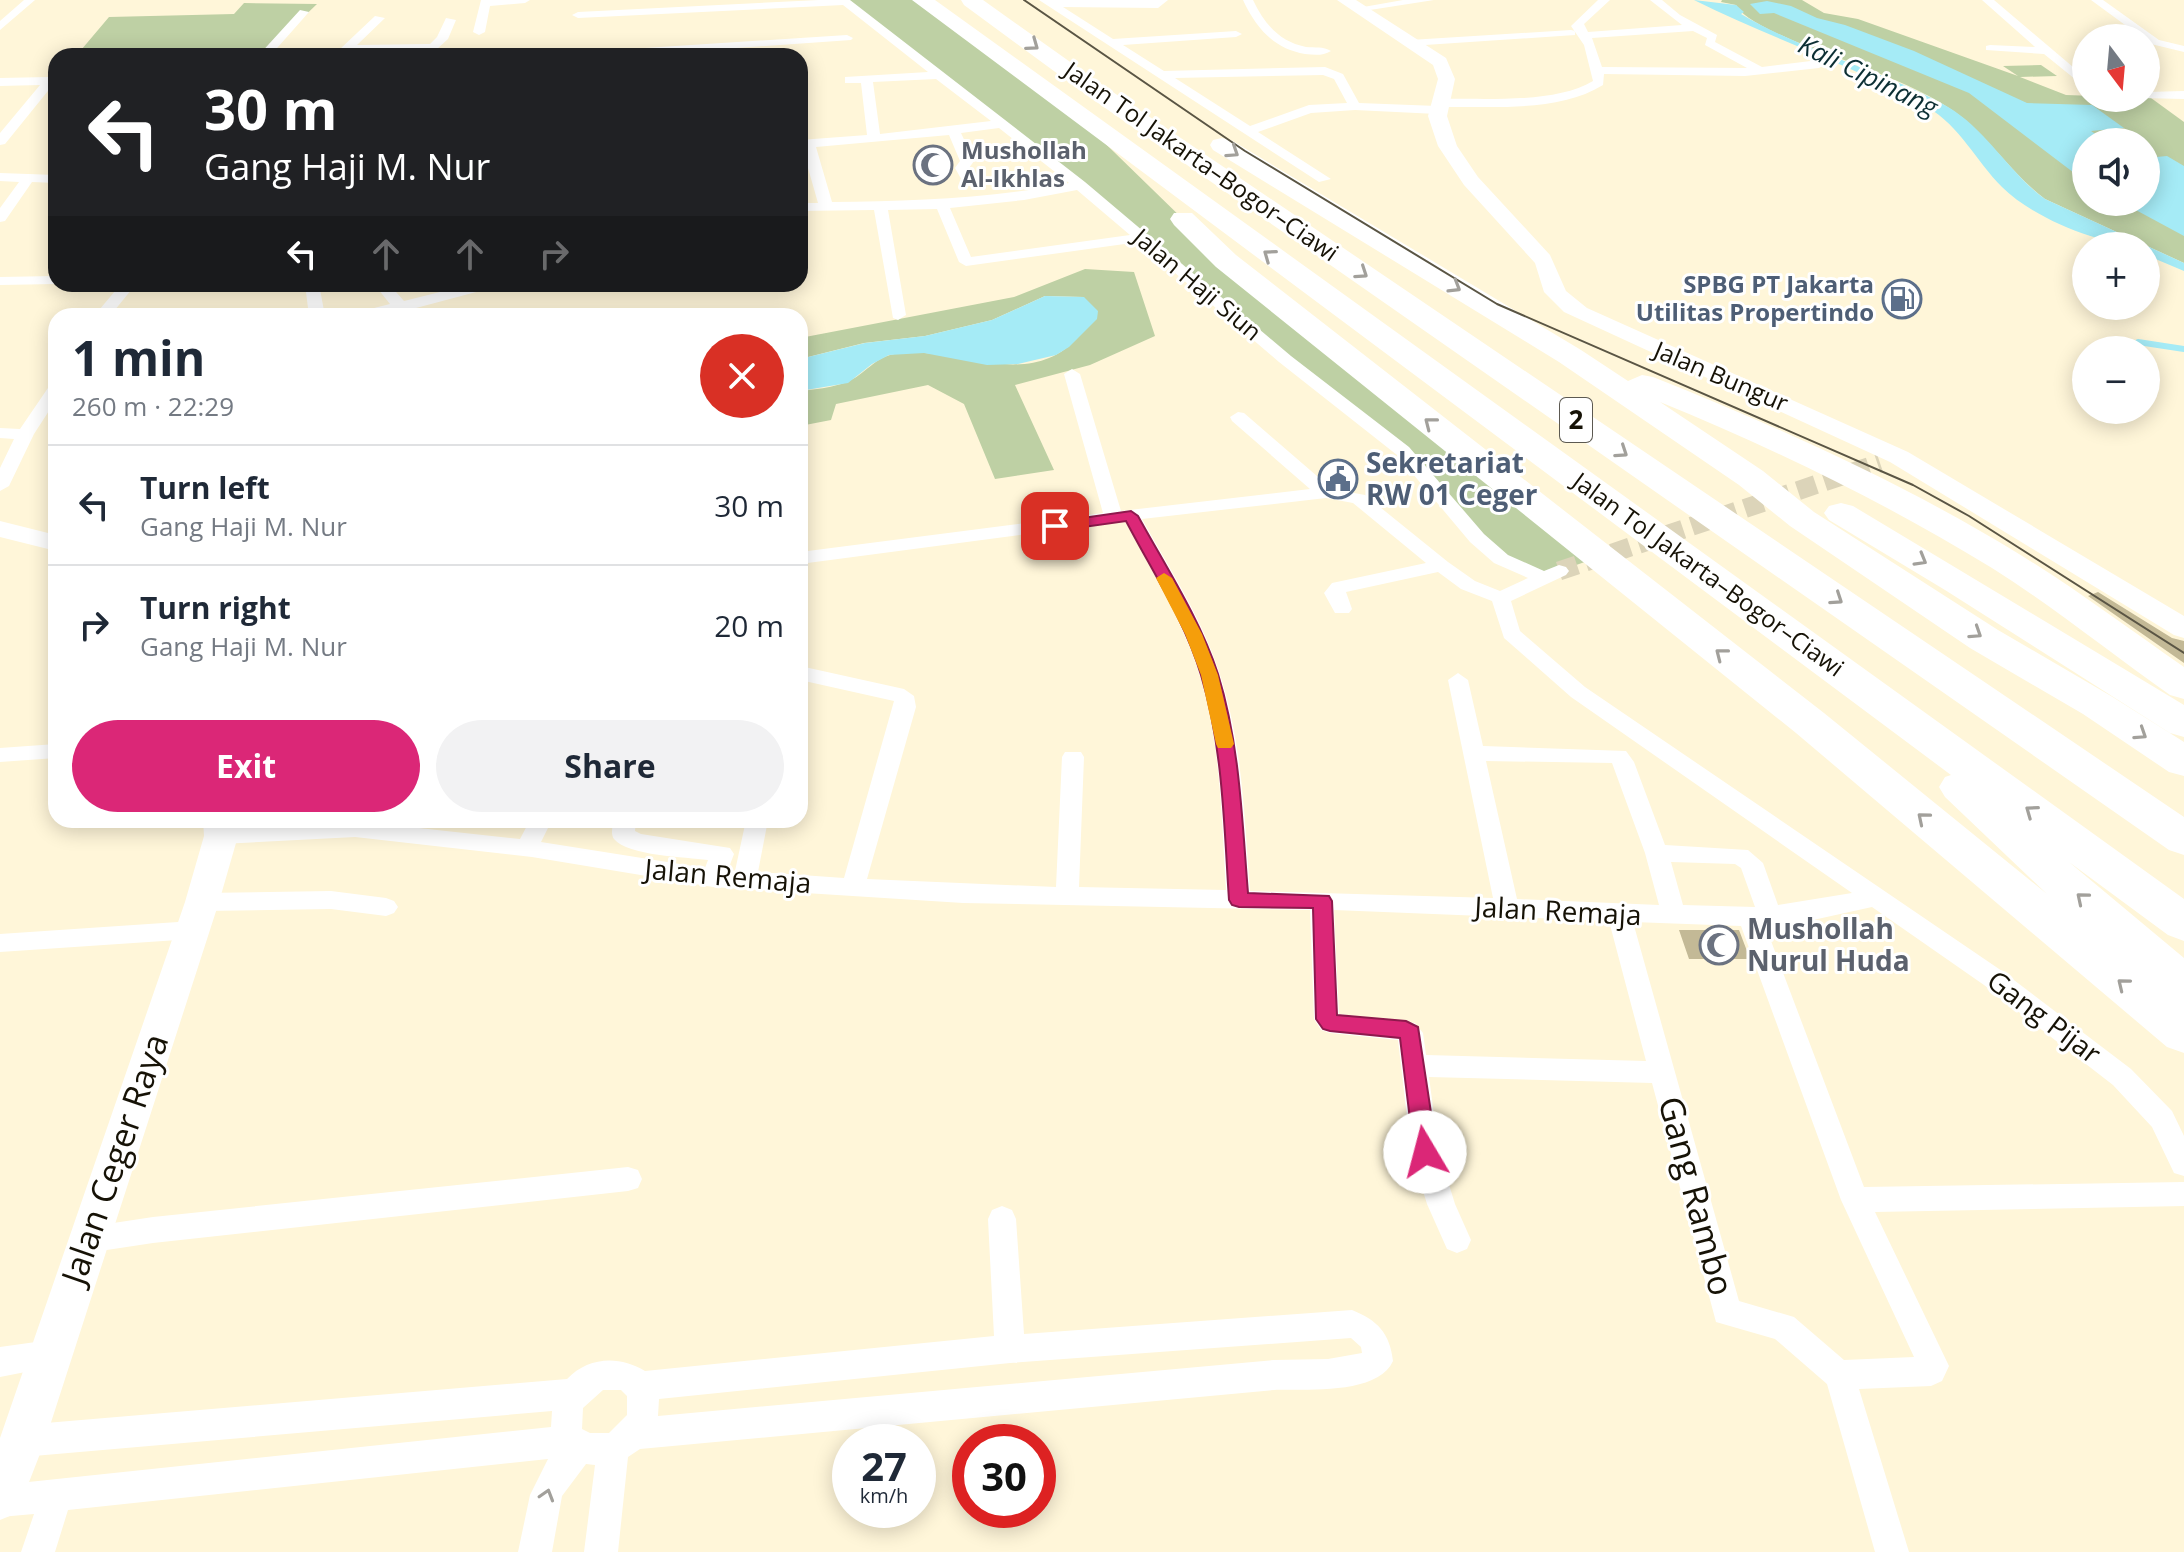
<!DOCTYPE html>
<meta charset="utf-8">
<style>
body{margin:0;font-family:"Open Sans",sans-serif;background:#f2f2f3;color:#1f2937;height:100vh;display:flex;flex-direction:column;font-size:30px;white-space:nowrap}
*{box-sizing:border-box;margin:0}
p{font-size:26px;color:#747a83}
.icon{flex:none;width:44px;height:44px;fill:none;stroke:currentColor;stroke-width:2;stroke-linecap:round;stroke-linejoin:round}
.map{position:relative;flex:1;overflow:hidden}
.details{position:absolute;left:48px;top:308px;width:760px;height:520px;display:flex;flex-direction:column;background:#fff;border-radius:24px;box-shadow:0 4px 20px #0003}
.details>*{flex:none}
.banner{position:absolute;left:48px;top:48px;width:760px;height:244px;border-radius:24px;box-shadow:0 4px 20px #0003;background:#202124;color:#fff;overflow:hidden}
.needle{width:52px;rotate:164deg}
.tools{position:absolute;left:2072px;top:24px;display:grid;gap:16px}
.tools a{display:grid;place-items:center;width:88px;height:88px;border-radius:50%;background:#fff;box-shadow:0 4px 20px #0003;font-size:40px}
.speed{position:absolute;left:832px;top:1424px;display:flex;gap:16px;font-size:40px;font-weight:700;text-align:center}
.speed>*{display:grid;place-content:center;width:104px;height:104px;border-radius:50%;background:#fff;box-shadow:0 4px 20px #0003;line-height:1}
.speed small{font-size:20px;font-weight:400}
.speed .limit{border:12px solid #d22;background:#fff;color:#111}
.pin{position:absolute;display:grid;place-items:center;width:68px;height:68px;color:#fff;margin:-34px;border-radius:16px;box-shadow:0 4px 12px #0006}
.me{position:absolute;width:88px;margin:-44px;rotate:352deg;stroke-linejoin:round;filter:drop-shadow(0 0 6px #0008)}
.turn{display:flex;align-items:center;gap:28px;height:168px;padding:0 24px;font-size:36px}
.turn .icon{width:104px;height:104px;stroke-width:2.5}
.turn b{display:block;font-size:56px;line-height:68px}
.lanes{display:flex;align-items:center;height:76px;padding:0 24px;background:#0003;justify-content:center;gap:40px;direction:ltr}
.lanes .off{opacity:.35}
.round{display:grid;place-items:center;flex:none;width:84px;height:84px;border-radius:42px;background:#f2f2f3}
.headline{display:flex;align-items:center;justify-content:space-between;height:136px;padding:0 24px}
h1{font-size:48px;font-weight:700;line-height:60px}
.button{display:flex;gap:16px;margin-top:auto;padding:16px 24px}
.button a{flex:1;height:92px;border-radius:48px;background:#db2777;color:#fff;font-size:32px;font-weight:700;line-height:92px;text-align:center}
.button a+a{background:#f2f2f3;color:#1f2937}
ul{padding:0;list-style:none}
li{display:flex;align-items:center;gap:24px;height:120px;padding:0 24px;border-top:2px solid #e0e1e3}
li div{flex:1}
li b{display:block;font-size:30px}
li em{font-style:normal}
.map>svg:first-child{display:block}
</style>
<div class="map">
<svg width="2184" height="1552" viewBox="0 0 2184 1552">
<rect width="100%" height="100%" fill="#fff6d9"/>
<!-- green -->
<path fill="#bed0a4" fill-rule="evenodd" d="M843 0H922L1076 115 1226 261 1599 557 1542 577 1501 559 1403 451Z
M1722 0H1802L1824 13 1858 19 2018 76 2003 66 2041 65 2057 76 2020 77 2066 95 2151 98 2184 122V263L2045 199C2014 176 1993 143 1963 118 1937 97 1902 83 1871 70 1843 59 1748 29 1736 5L1721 2ZM2086 142H2146V202H2086Z
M244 3 317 4 263 56H76L109 17 234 14Z
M1085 269 1134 272 1155 336 1090 365 1015 385 1054 470 995 479 964 404 928 385 836 404 831 420 800 426V391C819 389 843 387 859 375 869 368 878 358 890 355 951 341 1028 396 1080 335L1084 297 1045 296 992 320 925 336 864 343 800 359V338L1014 297Z"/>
<!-- water -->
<path fill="#a5ebf6" d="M1694 0 1736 5 1744 12 1741 14C1806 53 1882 69 1948 107 1987 130 2009 173 2045 199L2184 263V271L2146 255V246C2102 246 2034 219 2002 187 1976 161 1960 126 1927 107 1853 65 1770 38 1694 0Z
M1767 1 1791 6 1817 18 1845 25 1914 51 2027 103 2092 105 2124 128 2091 131 2107 142H2086V182L1969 93 1774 13 1760 14 1750 4Z
M2167 156 2184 166V236L2121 202H2146V158Z
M1045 296 1084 297 1098 311 1097 319 1069 347 1056 355 1018 364 987 365 924 353 889 355 872 364 848 383 800 391V359L865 343 925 336 992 320Z"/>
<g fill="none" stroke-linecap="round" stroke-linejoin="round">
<!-- stream -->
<path stroke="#a5ebf6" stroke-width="6" d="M2138 342 2184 349"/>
</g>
<!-- building -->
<path fill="#c3b996" d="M2098 592 2172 638 2184 641V663L2088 596Z
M1679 930H1739L1750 959H1689Z"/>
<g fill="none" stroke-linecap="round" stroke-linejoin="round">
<!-- street-tunnel -->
<path stroke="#dcd4b9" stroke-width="19" stroke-dasharray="19 9" stroke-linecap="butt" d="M1559 571 1880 463"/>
<!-- street -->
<path fill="#fff" fill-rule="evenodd" d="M24 0H35L0 30V21Z
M481 0H530L525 3 490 6 485 32 479 35 473 32Z
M819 0H850L1085 182 1291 356 1409 447 1484 534 1508 555 1544 571 1559 565 1566 567 1569 571 1566 575 1511 601 1520 631 1585 687 2002 971 2131 1069 2172 1111 2184 1136V1176L2174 1173 2152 1127 2113 1085 1984 985 1872 907 1813 920 1765 925 1864 1187 2184 1182V1206L1875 1212 1949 1366 1942 1381 1931 1386 1859 1389 1909 1552H1875L1827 1384 1775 1339 1716 1322 1652 1083 1429 1077 1439 1152 1455 1204 1471 1240 1467 1249 1457 1253 1447 1249 1427 1204 1411 1152 1398 1040 1330 1033 1321 1030 1314 1019 1310 910 963 903 713 887 532 857 355 837 221 844 213 842 210 836 213 830 221 828 355 821 520 839 530 820H552L541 842 705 868 708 860C686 857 628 856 614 839 610 833 613 826 614 820H636L635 831 641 834 730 848 734 854 728 870 735 871 746 820H768L758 872 844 878 894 701 800 680V666L904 689 914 696 916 707 867 879 1056 887 1062 757 1065 752H1081L1084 757 1079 887 1226 890C1221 811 1221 728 1192 653 1174 607 1148 564 1125 521L800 564V552L1103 513 1064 374 1072 369 1080 374 1121 511 1310 489 1232 421 1230 417 1238 412 1244 413 1332 489 1365 495 1448 562 1475 581 1500 591 1528 578 1494 563 1470 542 1397 455 1279 362 1139 242 966 266 959 262 937 209 888 210 906 315 898 320 893 318 874 210 800 211V203H818L800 140 867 135 861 83H845V77L928 72 843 5 578 18 572 15 578 12ZM936 79 991 121 880 134 873 82ZM999 128 1069 183C990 199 912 201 832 202L816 147 949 135 960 161 955 168 964 184 969 185 976 181 969 168 974 161 961 133ZM1077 190 1130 235 971 257 950 208 1024 200ZM1326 498 1353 503 1426 563 1332 583 1324 593 1335 613H1349L1352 609 1346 592 1438 572 1461 589 1492 601 1504 638 1571 697 1852 893 1778 905 1763 863 1748 850 1665 845 1634 762 1626 751 1483 746 1468 680 1458 673 1448 680 1493 898 1250 891C1244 812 1242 729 1213 655 1195 607 1166 563 1142 519ZM1486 761 1612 763 1645 853 1659 905 1517 899ZM1671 862 1735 864 1741 868 1755 907 1683 905ZM1334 910 1609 921 1646 1061 1426 1055 1423 1033 1415 1023 1339 1014ZM1633 922 1741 926 1841 1200 1914 1357 1844 1360 1794 1317 1739 1301Z
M1039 0H1168L1158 8 1063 7 1113 39 1236 31 1242 34 1236 37 1123 45 1164 71 1325 67 1343 74 1359 103 1437 106 1443 110 1437 114 1355 110 1311 113 1258 132 1331 179 1319 182ZM1323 75 1334 79 1347 103 1309 105 1250 126 1175 78Z
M1243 0H1253C1264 23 1279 42 1306 47 1315 48 1323 46 1331 51 1323 56 1315 55 1305 54 1274 49 1256 28 1243 0Z
M1403 0H1434L1357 12 1352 9Z
M1598 0H1610L1584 24 1588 32 1682 25 1650 0H1662L1680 15 1717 35 1715 42 1762 67 1819 60 1825 64 1819 68 1745 76 1604 74 1603 85C1558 113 1491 106 1440 107L1434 103 1440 99C1484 98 1555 104 1593 81L1584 45 1571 26ZM1693 31 1707 38 1705 45 1747 68 1602 67 1592 38Z
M1982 0H1994L2086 78V88L2044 54 1986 50V46L1990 45 2035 47Z
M2091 0H2103L2159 40 2184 46V52L2151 44Z
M300 10 309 12 270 56H258Z
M375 16 385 18 357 45 430 44 437 37 446 18 456 20 448 39 437 49 339 54V50Z
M1571 30 1575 31V35L1410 46 1404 43 1410 40Z
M847 35 853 38 851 40 622 56H562L568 53Z
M0 78 50 77 56 81 5 144 0 145V133L40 85 0 86Z
M2184 91V99L2141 98H2146V92Z
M0 173 56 175V183L32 182 5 221 0 222V208L19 182 0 181Z
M56 276V284L0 285V277Z
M121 284H136L110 316H94Z
M305 284H319L325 316H309Z
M374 284H389L404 301 472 284H497L495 287 401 312 351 316 354 313 390 304Z
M56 383V400L34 434 9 486 0 491V468L14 439 0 438V428L20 429 50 385Z
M56 744V758L0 762V748Z
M331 891 386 898 394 901 398 907 394 913 386 916 331 909 202 911 194 908 190 902 194 896 202 893Z
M193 921 202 923 205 930 202 937 193 939 0 952V934Z
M628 1167 638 1170 642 1179 638 1188 628 1191 153 1243 87 1253 77 1249 73 1240 77 1231 87 1227 153 1217Z
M1002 1206 1012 1210 1016 1219 1024 1334 1352 1310C1377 1320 1390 1333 1393 1361 1378 1395 1306 1389 1274 1390L640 1449 628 1457 618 1552H584L595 1465 586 1464 562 1496 552 1552H518L530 1495 548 1459 68 1510 55 1552H21L34 1514 0 1517V1485L551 1427 552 1411 22 1457 11 1452 6 1441 11 1430 22 1425 567 1379C588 1357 619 1355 645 1371L994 1336 988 1219 992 1210ZM1351 1338 1361 1347 1362 1353 1328 1359 1274 1360 658 1416 659 1399 1010 1363ZM603 1390H621L627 1396V1415L609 1433H590L582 1429 583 1408Z
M50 1340 61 1345 65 1355 61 1365 0 1377V1347Z"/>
<!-- secondary -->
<path fill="#fff" fill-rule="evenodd" d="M1337 0H1356L1446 58 1455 79 1447 116 1457 146 1478 177 1550 255 1566 291 1587 308 1908 452 2184 616V638L2174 635 1890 462 1564 312 1544 292 1535 263 1464 185 1438 146 1428 116 1438 79 1433 65Z
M0 521 56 535V551L0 537Z
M203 820H235L238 836 219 902 45 1441 17 1513 0 1520V1438L185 902 204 836Z"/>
<!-- highway -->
<path fill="#fff" fill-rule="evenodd" d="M912 0H935L2184 899V941L2168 935 2069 862 2184 958V1053L2167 1047 1796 733 1216 267 1174 225 1170 219 1174 213H1192L1236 255 1824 713 2047 894 1945 797 1939 787 1945 777 1951 775Z
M961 0H983L1104 86 2184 817V855L2169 850 1088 96 964 5Z
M1222 138 1231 140 1581 350 1628 381 1642 375 1653 377C1779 427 1903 483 2019 554 2076 589 2129 629 2184 667V699L2170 695C2110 653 2054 607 1992 568 1886 503 1775 449 1660 402L1763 471 1814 512 1998 630 2111 696 2184 742V776L2169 772 2083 714 1970 648 1790 526 1739 485 1559 362 1213 150 1210 145 1213 140Z
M1841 503 1853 506 2184 705V737L2170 733 1945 590 1829 520 1824 513 1829 506Z"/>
<!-- tram -->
<path stroke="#5a5544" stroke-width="2" d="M1024 0 1245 151 1497 304 1913 485 1969 516 2184 653"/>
</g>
<!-- one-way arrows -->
<defs><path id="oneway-chevron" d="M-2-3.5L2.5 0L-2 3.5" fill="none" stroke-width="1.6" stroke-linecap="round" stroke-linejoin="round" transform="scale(2)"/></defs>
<g stroke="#a2a09b">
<use href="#oneway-chevron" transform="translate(1033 45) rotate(36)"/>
<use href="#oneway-chevron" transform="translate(1233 152) rotate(33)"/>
<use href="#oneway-chevron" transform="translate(1269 255) rotate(-144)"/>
<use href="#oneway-chevron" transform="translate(1362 273) rotate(34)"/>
<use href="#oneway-chevron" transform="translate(1455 287) rotate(31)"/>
<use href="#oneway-chevron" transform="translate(1430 423) rotate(-142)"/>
<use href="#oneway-chevron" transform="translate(1622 452) rotate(34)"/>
<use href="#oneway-chevron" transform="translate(1921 560) rotate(30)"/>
<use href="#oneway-chevron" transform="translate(1837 599) rotate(34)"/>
<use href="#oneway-chevron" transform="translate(1976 633) rotate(33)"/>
<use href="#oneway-chevron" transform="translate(1721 654) rotate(-142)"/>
<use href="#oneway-chevron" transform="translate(2141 734) rotate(33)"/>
<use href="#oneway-chevron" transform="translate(2031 811) rotate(-144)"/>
<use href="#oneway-chevron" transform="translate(1923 818) rotate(-140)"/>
<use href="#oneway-chevron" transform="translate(2082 898) rotate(-140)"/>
<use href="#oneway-chevron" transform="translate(2123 984) rotate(-141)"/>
<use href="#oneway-chevron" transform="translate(547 1495) rotate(-73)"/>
</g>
<!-- route -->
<path fill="#db2777" stroke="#8e194d" stroke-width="2" d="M1131 511 1138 516C1166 567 1200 619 1218 674 1240 745 1242 820 1248 893L1329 896 1332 901 1337 1015 1406 1021 1418 1027 1437 1152 1433 1159 1425 1162 1417 1159 1414 1152 1400 1038 1330 1031 1323 1029 1316 1019 1313 908 1239 907 1232 905 1229 900C1224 825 1223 748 1201 675 1185 621 1152 571 1126 521L1055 531 1048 526 1055 522Z"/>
<!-- slow -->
<path fill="#f59e0b" d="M1164 573 1172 578 1202 634 1218 675 1234 744 1231 748H1218L1216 744 1201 675 1185 634 1156 578Z"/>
<!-- icons -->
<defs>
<g id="mosque-ring" transform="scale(2)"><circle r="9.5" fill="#fff" stroke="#6b7280" stroke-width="1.5"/><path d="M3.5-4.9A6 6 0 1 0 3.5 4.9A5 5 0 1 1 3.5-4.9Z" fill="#6b7280"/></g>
<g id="fuel-ring" transform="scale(2)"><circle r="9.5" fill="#fff" stroke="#5c6f8a" stroke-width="1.5"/><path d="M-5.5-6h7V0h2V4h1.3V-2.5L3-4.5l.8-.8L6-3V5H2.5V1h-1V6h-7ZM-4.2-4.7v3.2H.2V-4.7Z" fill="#5c6f8a"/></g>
<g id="civic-ring" transform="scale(2)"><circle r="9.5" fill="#fff" stroke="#5c6f8a" stroke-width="1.5"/><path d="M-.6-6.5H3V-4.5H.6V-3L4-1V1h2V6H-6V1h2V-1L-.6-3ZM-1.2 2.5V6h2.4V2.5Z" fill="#5c6f8a"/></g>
</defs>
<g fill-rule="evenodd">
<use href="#mosque-ring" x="933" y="165"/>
<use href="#fuel-ring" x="1902" y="299"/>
<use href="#civic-ring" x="1338" y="479"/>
<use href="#mosque-ring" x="1719" y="945"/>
</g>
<g text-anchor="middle" stroke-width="6" stroke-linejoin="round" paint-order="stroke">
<!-- far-worship labels -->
<g font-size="24" font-weight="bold" fill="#5b616d" stroke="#fff" text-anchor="start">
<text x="961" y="159">Mushollah<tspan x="961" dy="28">Al-Ikhlas</tspan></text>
</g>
<!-- far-street labels -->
<g font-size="24" fill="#161206" stroke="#fff">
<text transform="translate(1201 162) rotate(35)" y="8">Jalan Tol Jakarta–Bogor–Ciawi</text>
<text transform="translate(1197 285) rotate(40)" y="8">Jalan Haji Siun</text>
<text transform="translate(1721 377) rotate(23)" y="8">Jalan Bungur</text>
<text transform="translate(1708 575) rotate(36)" y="8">Jalan Tol Jakarta–Bogor–Ciawi</text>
</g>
<!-- far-service labels -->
<g font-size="24" font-weight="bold" fill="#4e5e75" stroke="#fff" text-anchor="end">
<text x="1874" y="293">SPBG PT Jakarta<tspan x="1874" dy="28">Utilitas Propertindo</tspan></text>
</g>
<!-- far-water labels -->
<g font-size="26" font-style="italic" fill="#0c2f34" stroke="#fff">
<text transform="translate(1868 76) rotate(26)" y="9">Kali Cipinang</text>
</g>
<!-- shield labels -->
<rect fill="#fff" stroke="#5c5951" stroke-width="2" x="1560" y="398" width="32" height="44" rx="6"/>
<g font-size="26" font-weight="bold" fill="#161206">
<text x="1576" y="429">2</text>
</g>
<!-- service labels -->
<g font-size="28" font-weight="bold" fill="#4e5e75" stroke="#fff" text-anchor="start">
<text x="1366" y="473">Sekretariat<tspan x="1366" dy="32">RW 01 Ceger</tspan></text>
</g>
<!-- street labels -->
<g font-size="28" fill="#161206" stroke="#fff">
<text transform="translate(728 876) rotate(5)" y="10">Jalan Remaja</text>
<text transform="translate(1558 911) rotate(3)" y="10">Jalan Remaja</text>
<text transform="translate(2044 1017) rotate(37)" y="10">Gang Pijar</text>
</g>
<!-- worship labels -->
<g font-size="28" font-weight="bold" fill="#5b616d" stroke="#fff" text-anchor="start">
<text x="1747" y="939">Mushollah<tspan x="1747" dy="32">Nurul Huda</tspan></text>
</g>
<!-- near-street labels -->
<g font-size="34" fill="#161206" stroke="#fff">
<text transform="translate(115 1159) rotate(-71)" y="12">Jalan Ceger Raya</text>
<text transform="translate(1696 1196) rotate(75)" y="12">Gang Rambo</text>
</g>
</g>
</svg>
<div class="tools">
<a><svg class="needle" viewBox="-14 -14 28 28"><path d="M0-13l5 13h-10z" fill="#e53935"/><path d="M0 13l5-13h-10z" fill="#747a83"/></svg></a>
<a><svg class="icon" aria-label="sound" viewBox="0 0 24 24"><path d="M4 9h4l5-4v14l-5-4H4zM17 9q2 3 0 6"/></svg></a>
<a>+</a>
<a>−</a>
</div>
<div class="speed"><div>27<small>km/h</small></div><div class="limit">30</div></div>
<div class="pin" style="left:1055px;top:526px;background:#d93025"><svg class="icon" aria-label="arrive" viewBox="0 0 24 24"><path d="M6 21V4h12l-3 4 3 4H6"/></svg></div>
<svg class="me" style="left:1425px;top:1152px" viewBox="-20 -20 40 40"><circle r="19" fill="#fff"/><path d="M0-13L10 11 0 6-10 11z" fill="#db2777"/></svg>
<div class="banner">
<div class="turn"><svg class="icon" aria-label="left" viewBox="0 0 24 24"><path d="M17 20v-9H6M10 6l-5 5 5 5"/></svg><div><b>30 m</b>Gang Haji M. Nur</div></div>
<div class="lanes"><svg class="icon" aria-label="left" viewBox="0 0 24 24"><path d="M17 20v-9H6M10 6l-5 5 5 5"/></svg><svg class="icon off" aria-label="ahead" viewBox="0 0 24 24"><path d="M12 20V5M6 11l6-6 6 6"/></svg><svg class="icon off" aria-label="ahead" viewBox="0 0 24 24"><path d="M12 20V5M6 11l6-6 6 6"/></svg><svg class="icon off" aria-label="right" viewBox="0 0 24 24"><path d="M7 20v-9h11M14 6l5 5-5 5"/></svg></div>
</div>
<section class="details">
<div class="headline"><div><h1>1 min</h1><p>260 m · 22:29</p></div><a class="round" style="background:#d93025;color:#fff"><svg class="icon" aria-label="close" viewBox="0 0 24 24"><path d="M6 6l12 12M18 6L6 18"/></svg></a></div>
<ul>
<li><svg class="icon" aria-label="left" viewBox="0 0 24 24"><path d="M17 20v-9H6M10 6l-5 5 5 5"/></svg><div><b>Turn left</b><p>Gang Haji M. Nur</p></div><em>30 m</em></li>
<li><svg class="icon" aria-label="right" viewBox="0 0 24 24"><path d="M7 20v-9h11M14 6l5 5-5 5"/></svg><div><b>Turn right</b><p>Gang Haji M. Nur</p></div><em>20 m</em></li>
</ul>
<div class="button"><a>Exit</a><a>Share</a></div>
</section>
</div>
